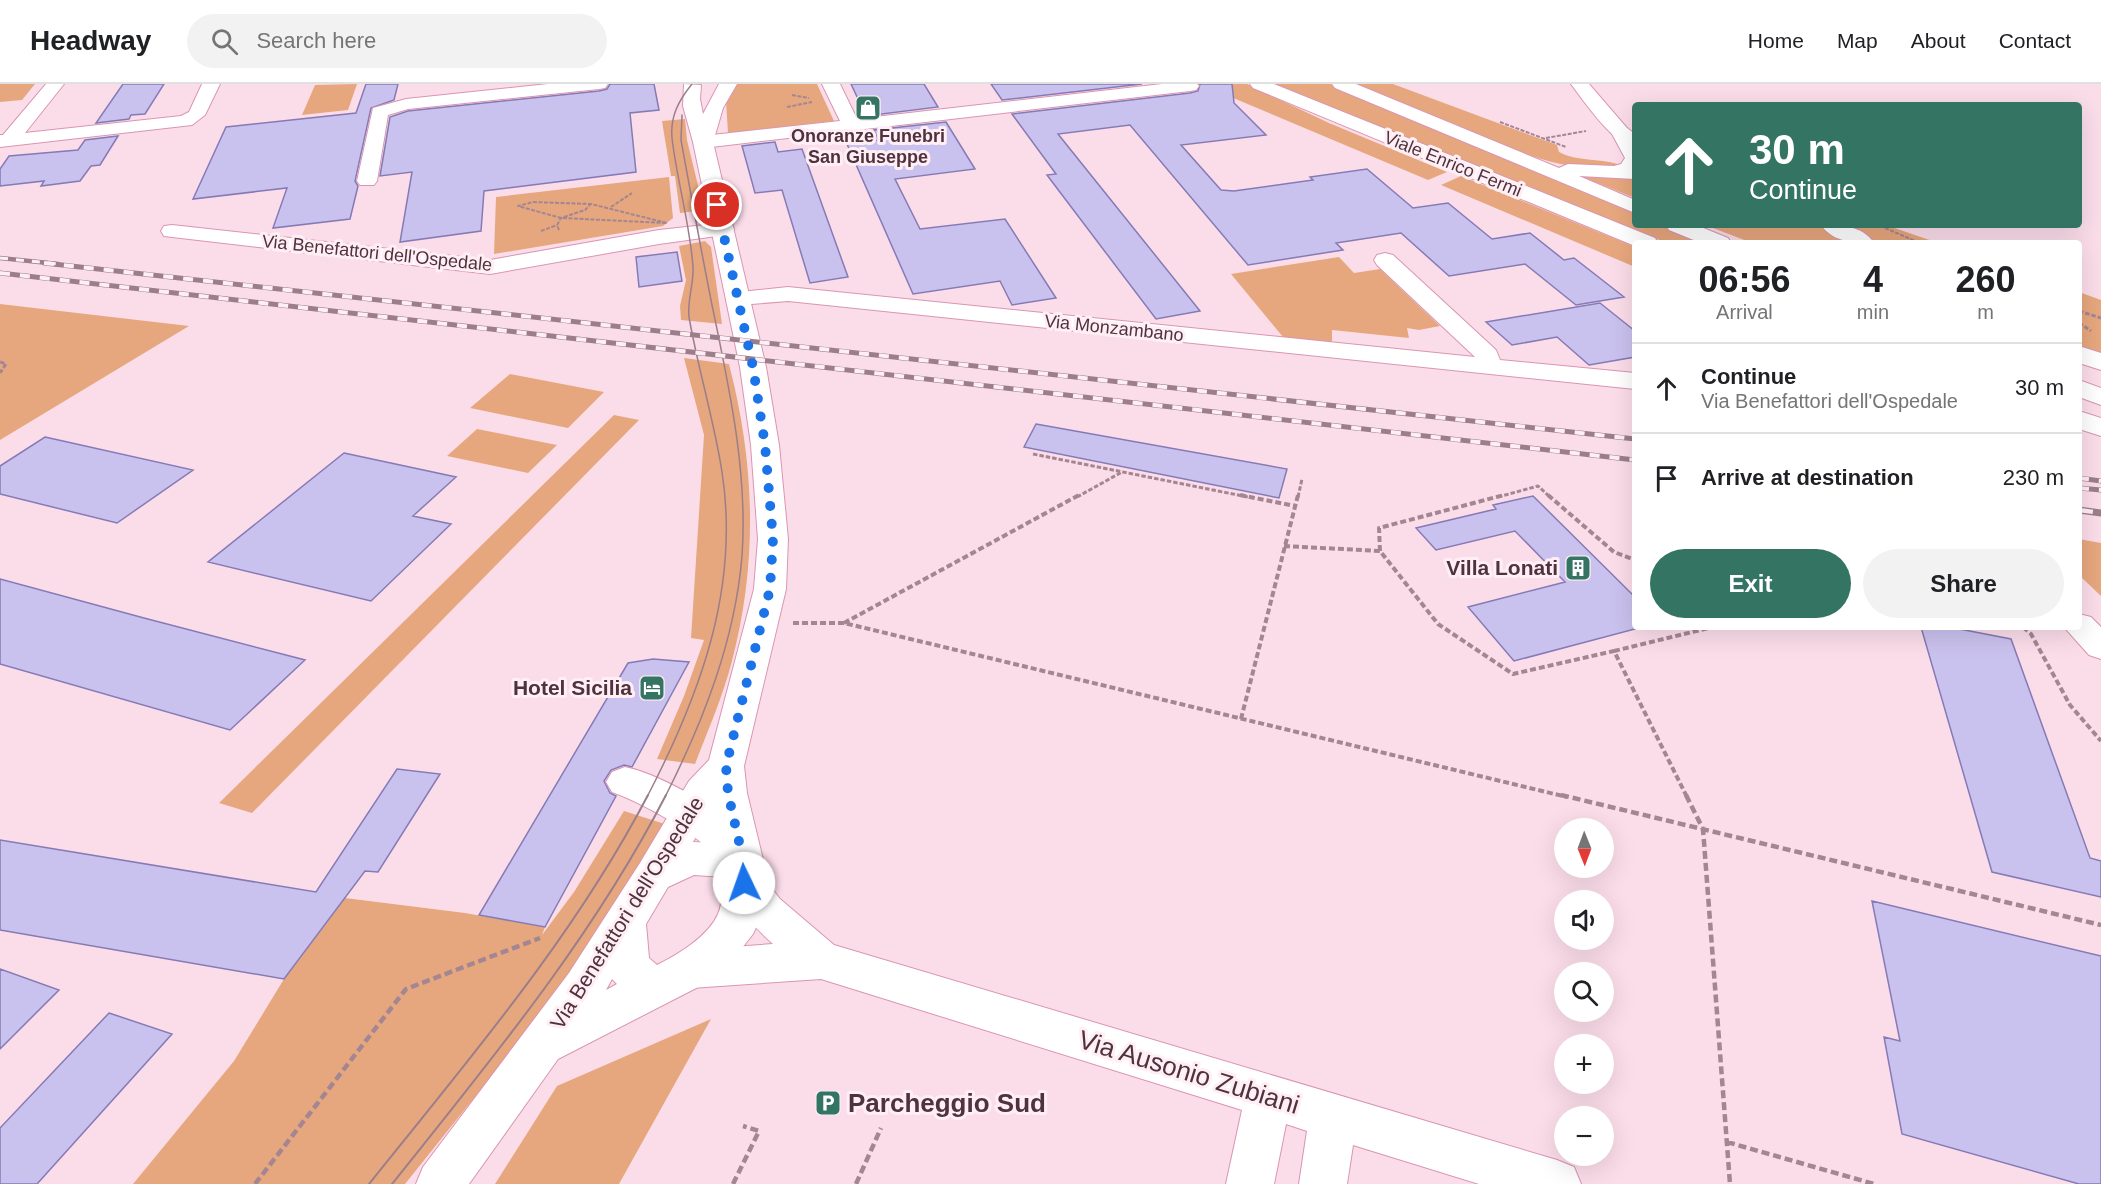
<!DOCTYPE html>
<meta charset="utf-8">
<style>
body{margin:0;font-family:Helvetica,sans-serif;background:#f2f2f2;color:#202124;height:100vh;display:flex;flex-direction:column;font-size:22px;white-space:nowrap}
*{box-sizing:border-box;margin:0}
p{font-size:20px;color:#757577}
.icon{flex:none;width:33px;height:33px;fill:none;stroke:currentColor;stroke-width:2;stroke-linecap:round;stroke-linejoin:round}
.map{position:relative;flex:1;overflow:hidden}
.panel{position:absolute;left:1632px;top:156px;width:450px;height:390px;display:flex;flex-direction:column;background:#fff;border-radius:6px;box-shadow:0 6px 24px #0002}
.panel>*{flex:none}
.guide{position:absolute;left:1632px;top:18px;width:450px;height:126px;border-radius:6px;box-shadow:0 6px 24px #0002;background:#347462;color:#fff;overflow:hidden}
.needle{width:39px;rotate:179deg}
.controls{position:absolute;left:1554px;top:734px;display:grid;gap:12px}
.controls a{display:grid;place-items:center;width:60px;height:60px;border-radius:50%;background:#fff;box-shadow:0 6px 24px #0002;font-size:30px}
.pin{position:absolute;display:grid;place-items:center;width:51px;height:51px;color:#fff;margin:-26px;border:3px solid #fff;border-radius:50%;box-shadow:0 2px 6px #0007}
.me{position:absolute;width:66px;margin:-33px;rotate:357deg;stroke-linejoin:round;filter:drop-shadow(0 0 4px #0008)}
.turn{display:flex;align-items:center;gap:21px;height:126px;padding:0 18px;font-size:27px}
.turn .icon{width:78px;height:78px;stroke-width:2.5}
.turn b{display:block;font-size:42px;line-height:51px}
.eta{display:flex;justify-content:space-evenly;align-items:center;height:102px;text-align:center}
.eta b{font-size:36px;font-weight:600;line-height:42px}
.cta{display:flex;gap:12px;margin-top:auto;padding:12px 18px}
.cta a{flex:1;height:69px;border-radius:36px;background:#347462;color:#fff;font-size:24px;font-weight:600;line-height:69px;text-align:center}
.cta a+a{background:#f2f2f2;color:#202124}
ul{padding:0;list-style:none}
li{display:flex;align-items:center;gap:18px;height:90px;padding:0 18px;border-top:2px solid #e0e0e0}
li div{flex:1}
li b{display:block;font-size:22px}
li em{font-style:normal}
header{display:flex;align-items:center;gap:36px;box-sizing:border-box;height:84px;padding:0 30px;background:#fff;border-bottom:2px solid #e0e0e0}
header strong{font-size:28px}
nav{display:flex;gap:33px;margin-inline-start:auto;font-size:21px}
.search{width:420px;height:54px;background:#f2f2f2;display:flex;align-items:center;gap:15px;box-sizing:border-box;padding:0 21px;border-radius:33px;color:#757577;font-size:22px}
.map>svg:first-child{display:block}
</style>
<header>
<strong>Headway</strong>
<div class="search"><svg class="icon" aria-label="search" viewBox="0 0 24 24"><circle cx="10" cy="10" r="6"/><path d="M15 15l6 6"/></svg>Search here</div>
<nav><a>Home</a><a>Map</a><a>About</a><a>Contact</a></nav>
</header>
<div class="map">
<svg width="2101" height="1100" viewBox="0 0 2101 1100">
<rect width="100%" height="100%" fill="#fbdde9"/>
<!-- green -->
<path fill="#e7a77e" d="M0 0H35L22 16 0 18Z
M357 0 348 26 302 31 315 1Z
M736 0H817L834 37 728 49 726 17Z
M1200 0H1247L1329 39 1447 88 1428 96Z
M1271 0H1330L1421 36 1635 129V141H1663L1705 159H1667Z
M1353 0H1393L1557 61 1559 68C1578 78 1598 74 1618 80 1569 96 1497 58 1452 39 1419 26 1386 13 1353 0Z
M685 35 687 56 704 126 680 129 675 92H671L662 37Z
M1461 92 1635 163V183L1441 101Z
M1580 92 1635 93V114Z
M669 93 673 134 663 142 494 170 496 113Z
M1705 141H1820L1850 159H1752Z
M1844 141H1886L1938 159H1871Z
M705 157 711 163 722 240 681 236 680 222 686 196 679 162Z
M1339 173 1354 189 1380 185 1440 242 1419 246 1407 244 1409 254 1332 246V258L1283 253 1231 190Z
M2079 208 2101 216V272L2079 263Z
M0 220 189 242 0 356Z
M684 274 729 280C755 380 758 477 732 577 723 612 708 646 695 680L657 675 684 612 704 556 691 554 704 351Z
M510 290 604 308 568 344 470 324Z
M614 331 639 336 252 729 219 719Z
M477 345 557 361 528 389 447 372Z
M2079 455 2101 459V512L2079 491Z
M624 727 668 741 554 914 405 1100H133L234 977 284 895 345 814 465 829 545 843 542 851 574 808Z
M711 935 619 1100H495L557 1002Z"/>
<!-- building -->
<path fill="#cac2ee" stroke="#867ab6" stroke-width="1.5" d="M123 0H164L145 30 131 31 129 35 96 39Z
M366 0H398L394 16 371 24 355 97 358 102 350 135 273 144 287 104 193 115 226 43 356 29Z
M610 0H654L659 26 630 29 636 88 484 107 481 147 400 158 412 88 380 92 390 33 408 27 599 7 607 5Z
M851 0H924L938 23 866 32Z
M991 0H1142L1002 16Z
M1200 0H1232L1234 19 1266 51 1181 61 1221 106 1234 107 1313 96 1310 93 1367 85 1413 124 1448 119 1492 155 1530 149 1564 176 1574 174 1624 213 1576 221 1525 180 1449 192 1401 149 1336 159 1343 166 1248 181 1130 41 1058 50 1200 227 1156 235 1047 91 1056 90 1012 30 1190 9 1198 7Z
M946 38 975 85 895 95 920 145 1005 135 1056 214 1012 221 1000 197 913 210 847 60 878 56 874 46Z
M118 52 100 81 91 82 80 97 41 102 44 97 0 102V85L9 72 78 66 85 56Z
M775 58 778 68 802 65 848 193 810 199 782 106 755 109 742 62Z
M677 168 682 197 639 203 636 173Z
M1600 219 1635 247V273L1589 281 1557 253 1512 261 1486 238Z
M1036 340 1287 385 1279 414 1024 363Z
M45 353 193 386 117 439 0 410V382Z
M344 369 456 393 413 432 451 440 371 517 208 478Z
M1533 412 1635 513V545L1514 577 1468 523 1565 498 1515 447 1436 466 1416 444 1496 425 1493 421Z
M0 495 144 534 305 576 230 646 0 580Z
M1921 543H1949L2011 555 2090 774 2101 777V813L1992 788Z
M653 575 689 578 632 683 624 681 611 686 604 697 610 709 616 712 545 843 479 831 628 579Z
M397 685 440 690 378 788 365 787 284 895 0 846V756L316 808Z
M1872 817 2101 872V1100H2079L1902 1050 1884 953 1900 957Z
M0 885 59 906 0 965Z
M109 929 172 950 37 1100H0V1044Z"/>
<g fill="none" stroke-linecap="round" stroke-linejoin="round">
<!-- minor casing -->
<g stroke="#da95b2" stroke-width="2">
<path id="minor" d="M46 0H64L25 49 181 32 189 28 202 0H220L205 31 192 41 0 63V51H3Z
M548 0H608L605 4 599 5 408 25 388 31 377 97 374 101H360L357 97 373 24 406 15Z
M822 0H840L857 35 1162 0H1197L1199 2 1196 6 1190 7 703 64 696 62 693 58 696 54 703 52 840 37Z
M1571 0H1589L1627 44 1635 50V65C1613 59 1585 19 1571 0Z
M723 139 731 140 734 145 731 150 659 160 490 190 172 153 164 152 161 147 164 142 172 141 490 176 659 146Z
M1821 141C1840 141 1862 141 1874 159 1855 159 1834 159 1821 141Z
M1385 169 1393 171 1496 266 1500 276 1635 289V305L788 217 739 221 731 219 727 214 731 209 788 203 1475 273 1377 181 1374 176 1377 171Z
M2079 262 2101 269V286L2079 279Z
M2079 530 2091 533 2101 543V575L2089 571 2064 543H2079Z
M625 683C656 689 710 719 733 740 743 749 749 766 755 777L751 784 758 787 780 815 834 861 1557 1076 1574 1083 1581 1100H1479L1353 1061 1347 1100H1299L1307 1047 1286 1040 1274 1100H1226L1242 1026 821 895 691 904 676 899 670 885 676 871 691 866 773 860C753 842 736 823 724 799L728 791 721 789C717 781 713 770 707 764 688 744 638 717 612 708L606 698 612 688Z"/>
</g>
<!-- major casing -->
<g stroke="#da95b2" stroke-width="2">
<path id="major" d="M684 0 701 1 700 15 703 30 719 0H737L723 24 713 58 766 283 779 361 788 455 786 505 744 682 747 709 765 784 759 837 753 850 731 878 706 899 558 975 469 1100H416L423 1083 569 889 640 779 689 697 709 676 754 505 758 455 751 361 740 283 693 58 683 22ZM712 724 720 759 693 758ZM694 791 724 793C722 804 723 820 718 830 709 852 677 871 657 881L649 874 646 840 668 803ZM612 895 617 900 606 906Z
M1250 0H1274L1655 154 1658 159H1635V162L1253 4Z
M1332 0H1356L1559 84 1568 80 1614 82 1621 80 1625 74 1611 48 1613 44H1627L1635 56V95L1579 92 1635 116V129L1335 4Z
M1666 141H1696L1728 154 1731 159H1701L1669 146Z
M2079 296 2101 304V321L2079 313Z
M2079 327 2101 334V352L2079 345Z"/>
</g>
<!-- path-far3 -->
<path stroke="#a48692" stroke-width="2" stroke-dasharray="4 1.5" stroke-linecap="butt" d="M792 11 809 14
M787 23 812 18
M1500 38 1566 63
M1546 54 1586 47
M533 118 591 120 667 139 561 134 518 122Z
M611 123 632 109
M1885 144 1920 159
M559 146 557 141 561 134 585 126 590 121
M541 147 557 141"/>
<!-- path-far2 -->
<path stroke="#a48692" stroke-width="3" stroke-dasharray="4.5 2" stroke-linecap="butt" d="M2079 227 2101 234
M2079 239 2091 247
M0 278 6 280 0 289
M1033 370 1248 413
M1077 413 1122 388
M1298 413 1302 395
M1498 413 1538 402 1550 413"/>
<!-- path-far1 -->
<path stroke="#a48692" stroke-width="4" stroke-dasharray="6 3" stroke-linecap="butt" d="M1240 411 1295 422
M1548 411 1614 468 1635 476
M1284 462 1380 467 1438 540 1513 590 1614 567 1687 713
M1380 467 1379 444 1504 411
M793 539H844L1567 713
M844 539 1079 411
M2023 543 2031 550 2070 621 2101 657
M1614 567 1713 543
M1241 635 1298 411"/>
<!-- path -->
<path stroke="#a48692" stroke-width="4.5" stroke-dasharray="8 4" stroke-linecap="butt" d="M1561 711 2101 841
M1686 711 1703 745 1730 1100
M1727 1058 1874 1100
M255 1100 406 905 540 854
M733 1100 759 1047 743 1042
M856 1100 881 1044"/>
<!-- minor -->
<use href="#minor" fill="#fff" fill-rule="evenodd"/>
<!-- major -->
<use href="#major" fill="#fff" fill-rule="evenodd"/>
<!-- tram-far1 -->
<path stroke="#9b7e8a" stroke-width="1.5" d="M647 713C700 611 740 504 722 388 714 336 698 285 689 233 687 216 694 200 693 183 690 140 677 97 672 54 670 32 679 16 692 0
M665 713C703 638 735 557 742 472 748 388 729 303 712 221 701 166 691 111 681 56L682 31"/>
<!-- tram -->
<path stroke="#9b7e8a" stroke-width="2" d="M369 1100C469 975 574 853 648 711
M392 1100C491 976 593 853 666 711"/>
<!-- rail-far2 casing -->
<g stroke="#9b7e8a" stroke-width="4.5">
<path id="rail-far2" d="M0 174 58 180"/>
</g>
<!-- rail-far1 casing -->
<g stroke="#9b7e8a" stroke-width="5">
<path id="rail-far1" d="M44 179 1635 355
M0 189 1635 376
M2079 394 2101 397
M2079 404 2101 406"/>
</g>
<!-- rail casing -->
<g stroke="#9b7e8a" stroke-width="7">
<path id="rail" d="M2079 426 2101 429"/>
</g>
<!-- rail-far2 -->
<use href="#rail-far2" stroke="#ffeff5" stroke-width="3" stroke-dasharray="8" stroke-linecap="butt"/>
<!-- rail-far1 -->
<use href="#rail-far1" stroke="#ffeff5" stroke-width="4" stroke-dasharray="10" stroke-linecap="butt"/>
<!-- rail -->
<use href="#rail" stroke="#ffeff5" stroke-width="4.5" stroke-dasharray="14" stroke-linecap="butt"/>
</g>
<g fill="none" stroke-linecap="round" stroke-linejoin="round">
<!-- route -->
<path stroke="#1a73e8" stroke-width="10" stroke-dasharray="0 18" d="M717 121 753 283 765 361 773 455 770 505 726 682 728 709 745 784 744 799"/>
</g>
<!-- icons -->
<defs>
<g id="shop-square" transform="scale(1.35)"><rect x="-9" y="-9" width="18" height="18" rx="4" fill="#347462" stroke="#ffeff5"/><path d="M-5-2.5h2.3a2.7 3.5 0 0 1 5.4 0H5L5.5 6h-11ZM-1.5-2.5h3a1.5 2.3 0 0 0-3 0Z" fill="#fff"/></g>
<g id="building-square" transform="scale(1.35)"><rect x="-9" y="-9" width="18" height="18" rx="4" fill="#347462" stroke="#ffeff5"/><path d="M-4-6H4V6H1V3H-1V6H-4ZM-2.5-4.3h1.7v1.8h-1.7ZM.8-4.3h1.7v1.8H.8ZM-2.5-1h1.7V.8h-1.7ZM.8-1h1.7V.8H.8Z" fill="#fff"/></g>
<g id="hotel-square" transform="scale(1.35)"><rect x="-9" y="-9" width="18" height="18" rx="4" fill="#347462" stroke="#ffeff5"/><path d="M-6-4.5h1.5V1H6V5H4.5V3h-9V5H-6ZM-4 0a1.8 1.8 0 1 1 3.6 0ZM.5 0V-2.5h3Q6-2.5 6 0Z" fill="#fff"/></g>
<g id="parking-square" transform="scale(1.35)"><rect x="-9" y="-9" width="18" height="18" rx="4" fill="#347462" stroke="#ffeff5"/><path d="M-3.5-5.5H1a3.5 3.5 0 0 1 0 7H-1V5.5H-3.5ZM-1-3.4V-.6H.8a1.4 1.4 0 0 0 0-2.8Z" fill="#fff"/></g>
</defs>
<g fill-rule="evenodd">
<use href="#shop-square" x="868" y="24"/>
<use href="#building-square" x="1578" y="484"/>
<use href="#hotel-square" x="652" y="604"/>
<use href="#parking-square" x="828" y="1019"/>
</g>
<g text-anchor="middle" stroke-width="6" stroke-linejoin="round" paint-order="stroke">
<!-- far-poi labels -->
<g font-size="18" font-weight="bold" fill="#4f323e" stroke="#ffeff5">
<text x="868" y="58">Onoranze Funebri<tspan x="868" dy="21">San Giuseppe</tspan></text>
</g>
<!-- far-street labels -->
<g font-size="18" fill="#4f323e" stroke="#ffeff5">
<text transform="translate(1453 80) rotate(22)" y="6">Viale Enrico Fermi</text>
<text transform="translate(377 169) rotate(6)" y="6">Via Benefattori dell'Ospedale</text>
<text transform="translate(1114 244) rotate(6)" y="6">Via Monzambano</text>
</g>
<!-- poi labels -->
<g font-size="21" font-weight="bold" fill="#4f323e" stroke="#ffeff5" text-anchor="end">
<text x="1558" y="491">Villa Lonati</text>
<text x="632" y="611">Hotel Sicilia</text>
</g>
<!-- street labels -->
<g font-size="21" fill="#4f323e" stroke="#ffeff5">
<text transform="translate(627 829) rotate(-58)" y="7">Via Benefattori dell'Ospedale</text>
</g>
<!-- near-street labels -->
<g font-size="26" fill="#4f323e" stroke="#ffeff5">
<text transform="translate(1189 988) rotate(17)" y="9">Via Ausonio Zubiani</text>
</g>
<!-- near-poi labels -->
<g font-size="26" font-weight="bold" fill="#4f323e" stroke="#ffeff5" text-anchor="start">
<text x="848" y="1028">Parcheggio Sud</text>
</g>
</g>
</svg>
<div class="controls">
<a><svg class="needle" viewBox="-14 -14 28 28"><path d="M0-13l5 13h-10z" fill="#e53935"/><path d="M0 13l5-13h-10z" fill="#757577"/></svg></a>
<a><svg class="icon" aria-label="sound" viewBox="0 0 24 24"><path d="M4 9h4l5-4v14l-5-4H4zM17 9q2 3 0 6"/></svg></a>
<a><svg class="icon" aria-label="search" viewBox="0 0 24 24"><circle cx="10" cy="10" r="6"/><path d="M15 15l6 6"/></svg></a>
<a>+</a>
<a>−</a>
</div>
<div class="pin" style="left:717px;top:121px;background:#d93025"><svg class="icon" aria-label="arrive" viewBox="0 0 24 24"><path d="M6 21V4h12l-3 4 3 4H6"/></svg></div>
<svg class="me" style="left:744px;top:799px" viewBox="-20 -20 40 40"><circle r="19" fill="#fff"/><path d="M0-13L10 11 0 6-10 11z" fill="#1a73e8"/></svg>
<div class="guide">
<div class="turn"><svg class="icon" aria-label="ahead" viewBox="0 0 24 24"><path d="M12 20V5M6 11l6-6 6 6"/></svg><div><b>30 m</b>Continue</div></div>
</div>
<section class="panel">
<div class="eta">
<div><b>06:56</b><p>Arrival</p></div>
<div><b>4</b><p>min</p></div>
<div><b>260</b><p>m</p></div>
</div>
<ul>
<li><svg class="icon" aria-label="ahead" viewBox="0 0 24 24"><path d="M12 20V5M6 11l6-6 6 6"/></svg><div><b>Continue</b><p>Via Benefattori dell'Ospedale</p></div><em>30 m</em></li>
<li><svg class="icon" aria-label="arrive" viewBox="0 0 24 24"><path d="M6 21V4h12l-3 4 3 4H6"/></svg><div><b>Arrive at destination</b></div><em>230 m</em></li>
</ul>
<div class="cta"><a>Exit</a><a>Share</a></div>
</section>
</div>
